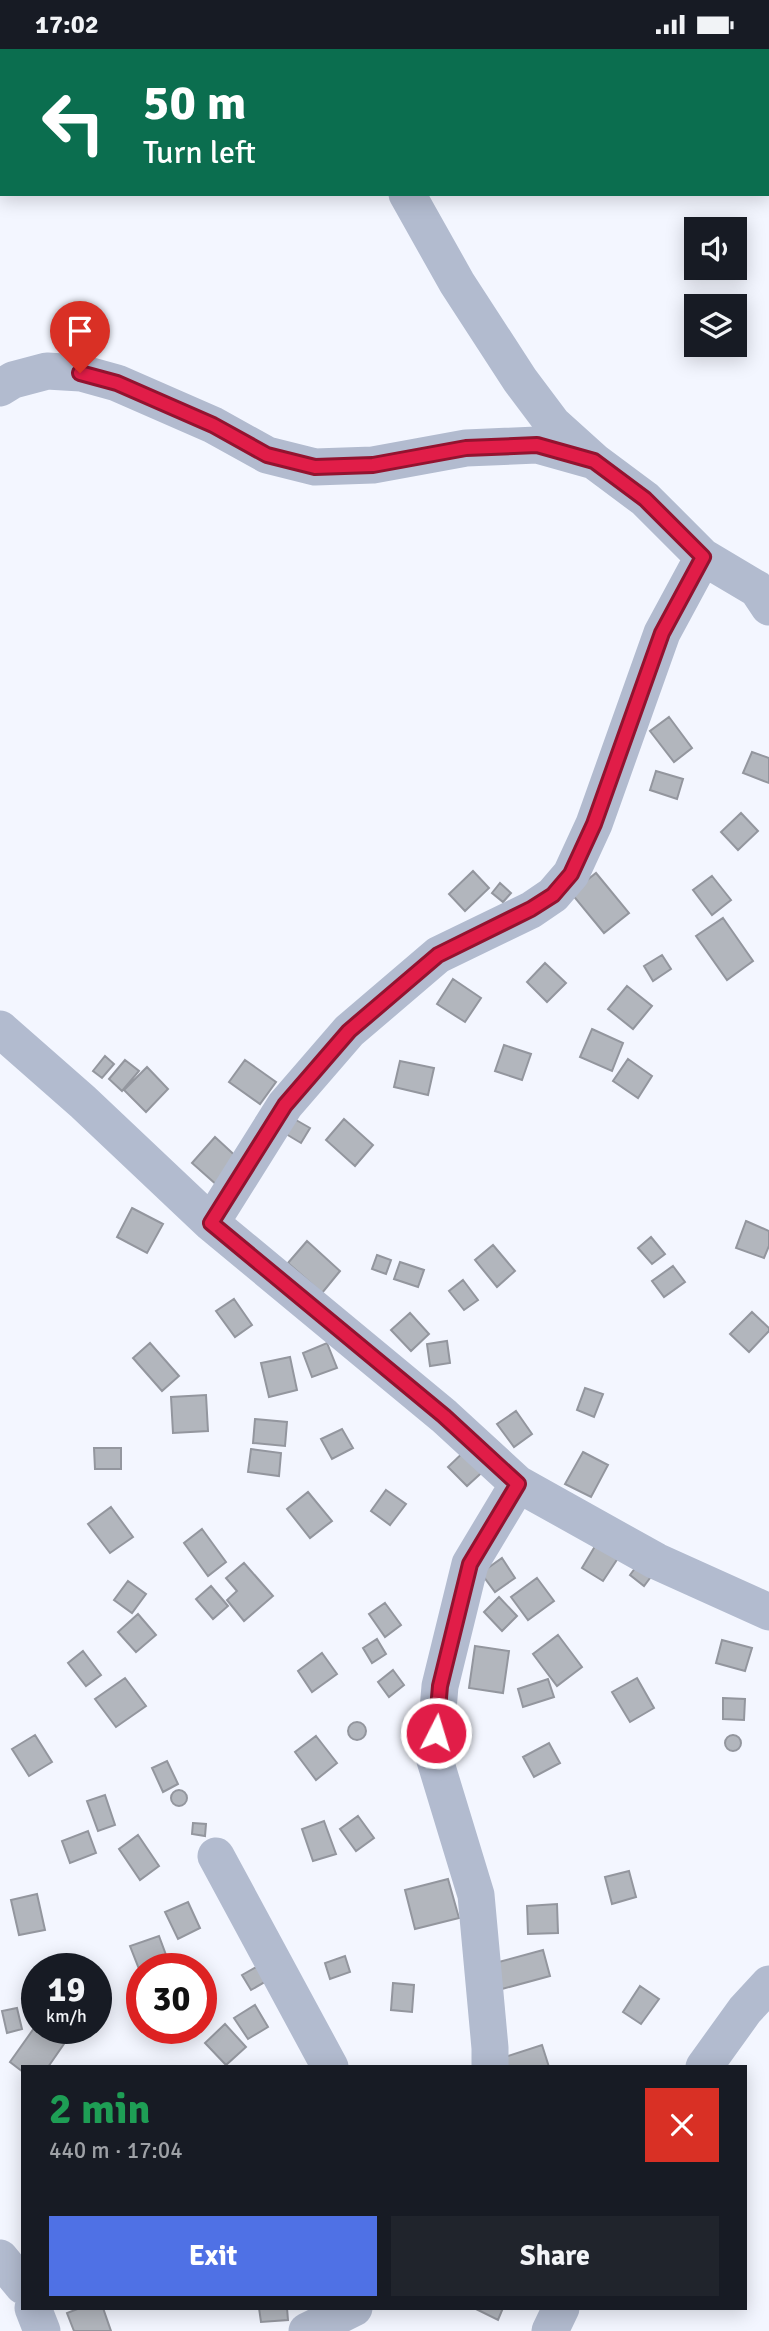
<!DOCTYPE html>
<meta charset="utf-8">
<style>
body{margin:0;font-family:Signika,sans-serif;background:#20242c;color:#f1f3f6;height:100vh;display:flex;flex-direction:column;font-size:26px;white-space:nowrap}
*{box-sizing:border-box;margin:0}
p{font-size:23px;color:#9ea1a6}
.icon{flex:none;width:38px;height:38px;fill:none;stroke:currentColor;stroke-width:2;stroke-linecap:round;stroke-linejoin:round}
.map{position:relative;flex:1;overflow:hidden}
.details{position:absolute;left:21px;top:2016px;width:726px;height:245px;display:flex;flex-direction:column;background:#171b24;border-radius:0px;box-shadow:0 4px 18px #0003}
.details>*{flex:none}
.top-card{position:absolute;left:0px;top:0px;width:770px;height:147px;box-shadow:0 4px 18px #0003;background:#0b6e4f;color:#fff;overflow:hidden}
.fabs{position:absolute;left:684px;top:168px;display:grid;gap:14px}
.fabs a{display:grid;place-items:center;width:63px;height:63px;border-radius:0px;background:#171b24;box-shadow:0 4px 18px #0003;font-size:35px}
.speed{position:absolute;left:21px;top:1904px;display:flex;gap:14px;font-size:35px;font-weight:700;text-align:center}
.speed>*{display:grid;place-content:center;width:91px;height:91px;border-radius:50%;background:#171b24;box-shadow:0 4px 18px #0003;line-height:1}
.speed small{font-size:18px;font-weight:400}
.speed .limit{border:10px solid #d22;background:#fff;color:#111}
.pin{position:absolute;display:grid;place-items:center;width:60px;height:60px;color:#fff;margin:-72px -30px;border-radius:50% 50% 50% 0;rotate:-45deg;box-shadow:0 0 7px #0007}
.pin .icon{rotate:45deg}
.me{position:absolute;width:77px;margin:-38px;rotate:5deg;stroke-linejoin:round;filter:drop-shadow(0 0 5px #0008)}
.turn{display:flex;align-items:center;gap:24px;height:147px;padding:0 28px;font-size:32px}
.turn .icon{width:91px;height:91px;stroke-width:2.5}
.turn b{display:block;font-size:49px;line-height:60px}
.round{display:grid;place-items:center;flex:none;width:74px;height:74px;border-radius:0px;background:#20242c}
.head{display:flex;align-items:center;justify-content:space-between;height:119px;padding:0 28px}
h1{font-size:42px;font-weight:800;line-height:52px;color:#1e9e55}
.cta{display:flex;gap:14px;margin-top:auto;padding:14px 28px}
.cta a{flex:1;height:80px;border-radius:0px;background:#4f71e5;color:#fff;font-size:28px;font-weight:800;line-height:80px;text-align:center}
.cta a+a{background:#20242c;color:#f1f3f6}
.status{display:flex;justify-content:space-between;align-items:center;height:49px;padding:0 35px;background:#171b24;direction:ltr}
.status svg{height:19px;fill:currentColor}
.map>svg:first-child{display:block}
</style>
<div class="status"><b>17:02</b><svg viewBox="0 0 49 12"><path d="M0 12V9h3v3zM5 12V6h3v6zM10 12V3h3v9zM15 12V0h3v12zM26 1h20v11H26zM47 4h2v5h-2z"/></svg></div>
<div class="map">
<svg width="769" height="2282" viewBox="0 0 769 2282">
<rect width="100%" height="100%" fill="#f3f6ff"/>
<!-- building -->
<path fill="#b2b6bd" stroke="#93969e" stroke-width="2" d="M669 668 692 699 674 713 650 682Z
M752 703 769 709V734L743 724Z
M656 722 683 730 677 750 650 741Z
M741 764 758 782 738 801 721 783Z
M473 822 489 839 465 862 449 845Z
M596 824 629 864 604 884 571 844Z
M712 827 731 851 712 866 693 841Z
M500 834 511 844 503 853 492 844Z
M723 869 753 912 727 931 696 887Z
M662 906 671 920 653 932 644 917Z
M545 914 566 934 547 953 527 933Z
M453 930 481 949 465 973 437 955Z
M627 937 652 957 633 980 608 960Z
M592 980 623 994 612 1022 580 1008Z
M504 996 531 1005 522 1031 495 1022Z
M105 1007 114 1015 102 1029 93 1022Z
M628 1010 652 1027 638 1049 613 1032Z
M125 1011 139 1022 122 1042 109 1030Z
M245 1011 276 1033 260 1055 229 1033Z
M400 1012 434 1019 428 1046 394 1038Z
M147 1018 168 1040 146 1063 124 1041Z
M289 1067 310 1079 301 1094 281 1082Z
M344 1070 373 1096 355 1117 326 1091Z
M215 1088 241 1112 218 1137 192 1114Z
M132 1159 163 1175 147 1204 117 1188Z
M746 1172 769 1182V1197L764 1209 736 1199Z
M651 1188 665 1205 652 1215 638 1199Z
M307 1192 340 1222 322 1244 288 1214Z
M493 1196 515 1222 497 1238 475 1211Z
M377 1206 391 1211 386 1225 372 1220Z
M400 1213 424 1221 418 1238 394 1230Z
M673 1217 685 1233 664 1248 652 1232Z
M463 1231 478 1251 464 1261 449 1242Z
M234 1250 252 1276 235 1288 216 1262Z
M752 1263 769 1279V1282L749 1303 730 1285Z
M410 1264 429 1285 411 1302 391 1281Z
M447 1292 450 1314 430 1317 427 1295Z
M150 1294 179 1327 162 1342 133 1309Z
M327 1294 337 1319 312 1328 303 1304Z
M290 1308 297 1341 269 1348 261 1314Z
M585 1339 603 1345 594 1368 577 1361Z
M206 1346 208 1382 173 1384 171 1348Z
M516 1362 532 1385 514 1398 497 1375Z
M255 1370 287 1373 285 1397 253 1394Z
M342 1380 353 1399 332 1410 321 1390Z
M470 1397 489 1417 467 1437 448 1418Z
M94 1399H121V1420H95Z
M251 1400 281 1404 279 1427 248 1423Z
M583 1403 608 1416 591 1448 565 1435Z
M386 1441 406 1455 390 1476 371 1462Z
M308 1443 332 1472 310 1489 287 1460Z
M111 1458 133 1488 110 1504 88 1475Z
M202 1480 226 1513 208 1527 184 1494Z
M600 1489 622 1503 603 1532 582 1519Z
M502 1509 515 1529 495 1543 481 1524Z
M244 1514 273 1547 244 1572 227 1551 237 1542 226 1529Z
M639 1514 653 1525 644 1537 630 1526Z
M537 1529 554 1552 528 1571 511 1548Z
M128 1532 146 1545 132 1564 114 1551Z
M211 1537 228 1557 213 1570 196 1550Z
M499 1548 517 1567 502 1582 484 1563Z
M385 1554 401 1576 385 1588 369 1565Z
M138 1565 156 1586 136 1603 118 1583Z
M558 1586 582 1618 557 1637 533 1605Z
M377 1590 386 1605 372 1614 363 1599Z
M722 1591 752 1599 745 1622 716 1614Z
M475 1597 509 1602 503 1644 469 1639Z
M83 1602 101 1626 86 1637 68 1614Z
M322 1604 337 1625 312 1643 298 1622Z
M393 1621 404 1636 389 1648 378 1633Z
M125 1629 146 1657 116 1678 95 1650Z
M637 1629 654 1659 630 1673 612 1643Z
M548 1630 554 1648 523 1658 518 1640Z
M723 1649 745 1650 744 1671 723 1670Z
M348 1682a9 9 0 1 1 18 0a9 9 0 1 1-18 0Z
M35 1686 52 1713 29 1727 12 1700Z
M725 1694a8 8 0 1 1 16 0a8 8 0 1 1-16 0Z
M316 1687 337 1714 316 1731 295 1703Z
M549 1694 560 1714 534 1728 523 1708Z
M167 1712 178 1735 163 1743 152 1719Z
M171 1749a8 8 0 1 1 16 0a8 8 0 1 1-16 0Z
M105 1746 115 1776 98 1782 87 1752Z
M358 1767 374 1789 356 1802 340 1780Z
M324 1772 336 1805 313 1812 302 1780Z
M193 1774 206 1775 205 1787 192 1785Z
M88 1782 96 1804 70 1814 62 1792Z
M138 1786 159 1817 140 1831 119 1800Z
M629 1822 636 1848 612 1855 605 1828Z
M448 1830 459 1869 415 1880 405 1841Z
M37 1845 45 1881 19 1886 11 1851Z
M188 1853 200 1879 178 1890 165 1863Z
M557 1855 558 1884 528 1885 527 1857Z
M159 1887 169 1914 154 1920H142L141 1925 130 1897Z
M543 1901 550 1927 502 1940 495 1914Z
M345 1907 350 1923 330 1930 325 1914Z
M260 1916 268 1931 251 1941 242 1926Z
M393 1934 414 1936 412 1963 391 1961Z
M640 1937 659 1950 641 1975 623 1963Z
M255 1956 268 1978 248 1990 234 1969Z
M17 1959 22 1980 7 1984 2 1962Z
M37 1975V1979H49L66 1992 48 2018H23V2023L10 2013Z
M225 1975 246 1998 226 2016 205 1994Z
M542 1996 549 2018H505L502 2009Z
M80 2259H103L111 2282H74L67 2264Z
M259 2259H287L288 2271 261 2273Z
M474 2259H503L498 2271Z"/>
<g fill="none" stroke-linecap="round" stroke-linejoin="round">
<!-- minor -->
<path stroke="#b2bbcf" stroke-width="37" d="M325 0 326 2
M407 145 457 234 520 331 553 375 594 412 645 450 703 508 757 540 769 558
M0 339 13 331 47 322 81 324 117 334 213 376 267 406 315 418 373 416 466 399 537 396 594 412
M0 980 83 1053 211 1174 444 1367 518 1435 656 1512 769 1563
M211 1174 285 1056 349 982 438 906 531 861 553 846 571 825 594 775 662 584 703 508
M216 1807 330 2018
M490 2018V1999L476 1846 434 1708 440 1637 470 1515 518 1435
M704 2018 745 1961 769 1935
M0 2209 23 2237
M33 2259 42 2282
M307 2282 354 2259
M550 2282 561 2259"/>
</g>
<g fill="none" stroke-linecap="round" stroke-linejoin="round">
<!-- route casing -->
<g stroke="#92132f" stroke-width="18">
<path id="route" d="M80 324 117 334 213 376 267 406 315 418 373 416 466 399 537 396 594 412 645 450 703 508 662 584 594 775 571 825 553 846 531 860 438 906 349 982 285 1056 211 1174 444 1367 518 1435 470 1515 440 1637 436 1684"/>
</g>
<!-- route -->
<use href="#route" stroke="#e11d48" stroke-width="12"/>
</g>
</svg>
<div class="fabs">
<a><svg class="icon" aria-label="sound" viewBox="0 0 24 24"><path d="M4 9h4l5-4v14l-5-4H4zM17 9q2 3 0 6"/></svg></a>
<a><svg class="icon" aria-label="layers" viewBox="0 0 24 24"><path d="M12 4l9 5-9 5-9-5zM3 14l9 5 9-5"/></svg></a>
</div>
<div class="speed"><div>19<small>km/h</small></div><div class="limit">30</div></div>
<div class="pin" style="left:80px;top:324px;background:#d93025"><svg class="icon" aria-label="arrive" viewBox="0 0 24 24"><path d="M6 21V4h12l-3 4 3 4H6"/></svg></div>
<svg class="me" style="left:436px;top:1684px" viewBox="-20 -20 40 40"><circle r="17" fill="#e11d48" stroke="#fff" stroke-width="3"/><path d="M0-11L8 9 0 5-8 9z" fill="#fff"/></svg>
<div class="top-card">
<div class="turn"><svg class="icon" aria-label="left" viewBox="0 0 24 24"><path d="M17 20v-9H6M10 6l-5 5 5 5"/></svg><div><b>50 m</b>Turn left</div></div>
</div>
<section class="details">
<div class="head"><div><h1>2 min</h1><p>440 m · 17:04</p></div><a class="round" style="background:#d93025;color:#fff"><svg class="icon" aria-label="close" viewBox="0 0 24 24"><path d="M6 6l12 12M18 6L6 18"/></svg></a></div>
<div class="cta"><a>Exit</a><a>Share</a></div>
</section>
</div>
